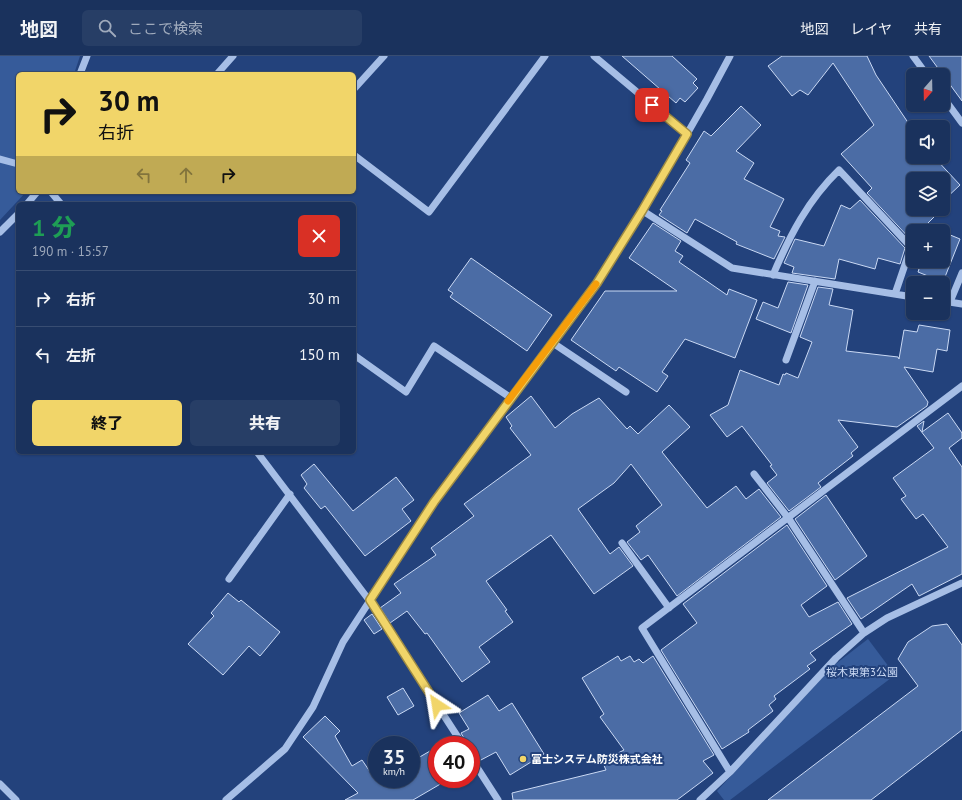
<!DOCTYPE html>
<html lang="ja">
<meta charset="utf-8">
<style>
body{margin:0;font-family:"PT Sans","Noto Sans JP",sans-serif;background:#273e66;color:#f1f3f6;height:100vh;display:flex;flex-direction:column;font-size:15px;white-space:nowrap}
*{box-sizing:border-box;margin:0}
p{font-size:13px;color:#9faabc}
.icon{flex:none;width:22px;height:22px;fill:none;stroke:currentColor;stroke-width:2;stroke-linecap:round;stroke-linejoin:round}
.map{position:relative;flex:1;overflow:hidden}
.details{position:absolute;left:16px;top:146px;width:340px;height:252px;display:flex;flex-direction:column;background:#1a325d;border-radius:6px;box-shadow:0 1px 3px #0004,0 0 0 1px #384d72}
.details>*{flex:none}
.banner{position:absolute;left:16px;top:16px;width:340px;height:122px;border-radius:6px;box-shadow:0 1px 3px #0004,0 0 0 1px #384d72;background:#f1d569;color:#111;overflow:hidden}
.needle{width:26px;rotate:200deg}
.tools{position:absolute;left:906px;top:12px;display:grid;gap:8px}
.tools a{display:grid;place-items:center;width:44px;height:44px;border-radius:6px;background:#1a325d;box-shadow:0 1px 3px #0004,0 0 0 1px #384d72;font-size:20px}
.speed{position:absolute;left:368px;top:680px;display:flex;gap:8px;font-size:20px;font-weight:700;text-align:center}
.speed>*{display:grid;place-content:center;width:52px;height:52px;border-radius:50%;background:#1a325d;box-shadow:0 1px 3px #0004,0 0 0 1px #384d72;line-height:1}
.speed small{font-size:10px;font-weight:400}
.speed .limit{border:6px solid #d22;background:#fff;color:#111}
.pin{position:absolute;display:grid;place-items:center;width:34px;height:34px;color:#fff;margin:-17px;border-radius:8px;box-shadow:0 2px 6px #0006}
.me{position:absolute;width:44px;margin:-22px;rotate:327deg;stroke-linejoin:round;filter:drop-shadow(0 0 3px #0008)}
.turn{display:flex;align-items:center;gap:14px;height:84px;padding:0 16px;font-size:18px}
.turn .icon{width:52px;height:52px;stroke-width:2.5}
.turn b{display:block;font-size:28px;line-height:34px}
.lanes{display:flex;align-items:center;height:38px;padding:0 16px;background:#0003;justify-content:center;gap:20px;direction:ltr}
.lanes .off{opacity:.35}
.round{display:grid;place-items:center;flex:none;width:42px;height:42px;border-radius:6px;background:#273e66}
.overview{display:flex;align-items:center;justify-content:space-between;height:68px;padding:0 16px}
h1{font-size:24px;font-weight:800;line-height:30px;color:#1e9e55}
.button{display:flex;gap:8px;margin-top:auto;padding:8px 16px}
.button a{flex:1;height:46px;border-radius:6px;background:#f1d569;color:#111;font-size:16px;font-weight:800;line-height:46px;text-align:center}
.button a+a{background:#273e66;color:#f1f3f6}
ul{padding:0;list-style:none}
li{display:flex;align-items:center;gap:12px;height:56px;padding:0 16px;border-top:1px solid #384d72}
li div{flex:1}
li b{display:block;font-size:15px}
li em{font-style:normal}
header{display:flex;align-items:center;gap:24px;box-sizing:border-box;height:56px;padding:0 20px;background:#1a325d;border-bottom:1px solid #384d72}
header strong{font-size:19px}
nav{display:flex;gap:22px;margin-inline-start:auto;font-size:14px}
.search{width:280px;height:36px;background:#273e66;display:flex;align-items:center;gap:10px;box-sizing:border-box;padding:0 14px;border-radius:6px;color:#9faabc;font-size:15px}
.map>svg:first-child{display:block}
</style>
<header>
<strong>地図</strong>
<div class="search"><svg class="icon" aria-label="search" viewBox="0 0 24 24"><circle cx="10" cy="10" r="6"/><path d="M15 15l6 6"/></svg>ここで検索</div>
<nav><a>地図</a><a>レイヤ</a><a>共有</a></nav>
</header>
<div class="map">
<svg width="962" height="744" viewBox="0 0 962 744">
<rect width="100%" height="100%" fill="#23427c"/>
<!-- green -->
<path fill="#365b9a" d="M0 0H80L74 18H18V136H26L0 164Z
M868 583 895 619 730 744H724L717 735 833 610Z"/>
<!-- building -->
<path fill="#4b6ca5" stroke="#cad9f4" d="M622 0H672L697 23 693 27 698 32 685 46 680 42 676 47Z
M782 0H867L876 19 911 71H906L913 78V101H934L960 129 943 145V123H913V153H942L926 169 941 175H913V186L867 137 872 132 841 98 874 69 833 7 808 39 800 34 792 40 768 10Z
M929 0H962V45L943 19Z
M741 50 761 69 736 95 754 107 744 123 784 143 770 171 780 175 778 180 785 181 774 203 736 188 737 186 695 163 687 177 659 159 662 155 660 154 690 107 686 104 704 75 711 80Z
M860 144 905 192 900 208 878 202 875 213 839 203 835 223 792 217 794 211 784 207 795 183 824 190 841 149 850 153Z
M653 167 681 185 675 195 683 200 679 206 727 239 729 233 757 244 735 302 685 283 662 316 668 320 657 336 619 311 616 315 571 284 605 235H677L629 202Z
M943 176 960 183 943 226 918 216 919 213 910 210 913 201V205H943Z
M471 202 552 259 527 295 450 241 453 237 448 234Z
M788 226 808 229 791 277 756 263 763 246 778 252Z
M818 231 833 233 829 249 853 254 846 295 898 301 899 303 904 274 917 276 919 269 950 274 947 295 937 293 933 316 904 311 928 346 927 350 897 371 838 364 858 391 851 397 853 400 818 427 821 431 789 455 767 427 777 419 770 410 772 409 742 370 727 381 710 359 728 349 740 314 779 329 783 318 785 319 786 317 798 322 812 286 800 281Z
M531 340 555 372 572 358 599 342 627 373 630 370 638 378 669 349 690 371 662 396 707 452 736 430 746 443 759 433 781 461 677 540 648 499 641 504 627 486 640 476 636 470 662 449 631 408 614 427 578 453 610 498 619 491 633 510 594 538 551 479 486 525 507 554 505 555 513 566 479 591 490 606 462 626 427 577 425 578 407 555 390 567 380 552 401 537 394 528 436 499 431 492 474 460 464 448 531 399 510 372 512 370 506 361Z
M948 357 962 377V382L949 392 962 411V518L919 540 912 528 861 563 847 542 948 491 923 458 916 463 901 443 906 440 893 422 934 392 917 370 924 365 922 376Z
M314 408 353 455 396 421 414 444 402 453 411 465 365 500 325 450 321 453 304 432 307 428 301 419Z
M826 439 867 500 835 524 795 463Z
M787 469 827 530 801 549 809 561 838 546 852 568 810 597 816 604 807 610 810 613 774 640 776 643 769 649 773 655 748 674 749 676 722 693 661 594 697 567 683 548Z
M228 537 239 546 241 544 280 576 260 600 249 590 223 619 188 588 214 560 211 557Z
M372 558 382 573 374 578 364 564Z
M947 568 962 589V674L871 744H768L918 630 898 603 908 586 932 570Z
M618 600 621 605 630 600 634 606 639 603 643 607 653 600 714 699 703 705 713 717 677 744H513L512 737 606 714 602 705 624 694 600 661 604 658 582 622Z
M403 632 414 650 398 659 387 641Z
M488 639 499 655 512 647 544 698 510 719 496 696 479 705 475 699 471 697V689H468L461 677 469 673 459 657Z
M325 660 340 675 335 680 352 710 362 704 377 726 381 723H411V706L437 691V723H449L413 744H345L358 737 303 681Z
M452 682 457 689H440Z"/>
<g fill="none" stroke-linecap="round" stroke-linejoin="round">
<!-- minor -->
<path stroke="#a6bee6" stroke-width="7" d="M594 0 687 78
M913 0 927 19
M80 18 87 0
M217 18 233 0
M354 33 384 0
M943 41 962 67
M354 99 429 156 545 0
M0 103 18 108
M51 136 61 148
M27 148 37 136
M643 155 732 212 913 241
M0 176 18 158
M773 219C790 179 808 144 839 114L911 191 895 238
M943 245 962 248
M950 246 962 217
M553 287 626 336
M354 299 406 336 434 290 511 342
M786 304 815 225
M257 396 369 544 463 689
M754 418 789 463 864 577
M622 487 669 552
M229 523 290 438
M471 702 498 744
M730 716 642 572 962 330
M0 728 16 744
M226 744 285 693 313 651 343 586 434 446 597 227 643 155 707 43 730 0
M700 744 730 716 836 602 864 577 887 562 962 527"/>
</g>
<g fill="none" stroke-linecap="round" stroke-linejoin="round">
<!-- route casing -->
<g stroke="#9d8a44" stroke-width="10">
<path id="route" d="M437 649 370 544 434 446 597 227 642 155 687 78 652 49"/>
</g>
<!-- route -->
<use href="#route" stroke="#f1d569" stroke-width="7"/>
<!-- slow -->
<path stroke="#f59e0b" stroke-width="7" d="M508 345 596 228"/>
</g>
<!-- markers -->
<circle fill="#f1d569" stroke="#23427c" stroke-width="1.5" cx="523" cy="703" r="4"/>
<g text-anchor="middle" stroke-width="4" stroke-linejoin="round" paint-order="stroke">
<!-- park labels -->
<g font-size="11" fill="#cad9f4" stroke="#23427c">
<text x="862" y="620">桜木東第3公園</text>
</g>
<!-- poi labels -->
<g font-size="11" font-weight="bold" fill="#fff" stroke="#23427c" text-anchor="start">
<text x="531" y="707">冨士システム防災株式会社</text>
</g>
</g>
</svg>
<div class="tools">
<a><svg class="needle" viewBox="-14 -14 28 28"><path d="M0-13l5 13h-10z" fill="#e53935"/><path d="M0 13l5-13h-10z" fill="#9faabc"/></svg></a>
<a><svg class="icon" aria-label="sound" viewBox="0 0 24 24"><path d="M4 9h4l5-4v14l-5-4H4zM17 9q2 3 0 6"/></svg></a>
<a><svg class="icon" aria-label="layers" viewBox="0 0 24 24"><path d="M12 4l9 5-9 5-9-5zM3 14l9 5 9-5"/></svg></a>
<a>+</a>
<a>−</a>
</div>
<div class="speed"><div>35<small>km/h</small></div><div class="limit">40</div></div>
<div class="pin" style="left:652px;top:49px;background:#d93025"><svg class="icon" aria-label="arrive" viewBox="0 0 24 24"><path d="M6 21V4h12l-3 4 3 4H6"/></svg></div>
<svg class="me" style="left:437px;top:649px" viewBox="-20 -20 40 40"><path d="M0-17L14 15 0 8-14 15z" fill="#f1d569" stroke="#fff" stroke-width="4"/></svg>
<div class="banner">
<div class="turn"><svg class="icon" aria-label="right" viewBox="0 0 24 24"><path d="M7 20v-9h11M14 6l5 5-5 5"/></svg><div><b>30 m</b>右折</div></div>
<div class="lanes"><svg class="icon off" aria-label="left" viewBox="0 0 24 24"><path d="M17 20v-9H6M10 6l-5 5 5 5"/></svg><svg class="icon off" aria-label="ahead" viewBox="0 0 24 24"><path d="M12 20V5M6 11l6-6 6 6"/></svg><svg class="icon" aria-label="right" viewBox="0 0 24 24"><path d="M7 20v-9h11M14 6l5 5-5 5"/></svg></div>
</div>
<section class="details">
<div class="overview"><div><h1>1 分</h1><p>190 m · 15:57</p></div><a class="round" style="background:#d93025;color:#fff"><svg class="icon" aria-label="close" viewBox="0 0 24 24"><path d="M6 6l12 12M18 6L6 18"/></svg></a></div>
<ul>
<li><svg class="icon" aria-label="right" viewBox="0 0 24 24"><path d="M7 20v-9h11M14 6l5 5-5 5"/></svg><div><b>右折</b></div><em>30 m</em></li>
<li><svg class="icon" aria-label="left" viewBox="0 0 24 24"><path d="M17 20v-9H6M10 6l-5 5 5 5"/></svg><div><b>左折</b></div><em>150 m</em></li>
</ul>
<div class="button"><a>終了</a><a>共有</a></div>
</section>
</div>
